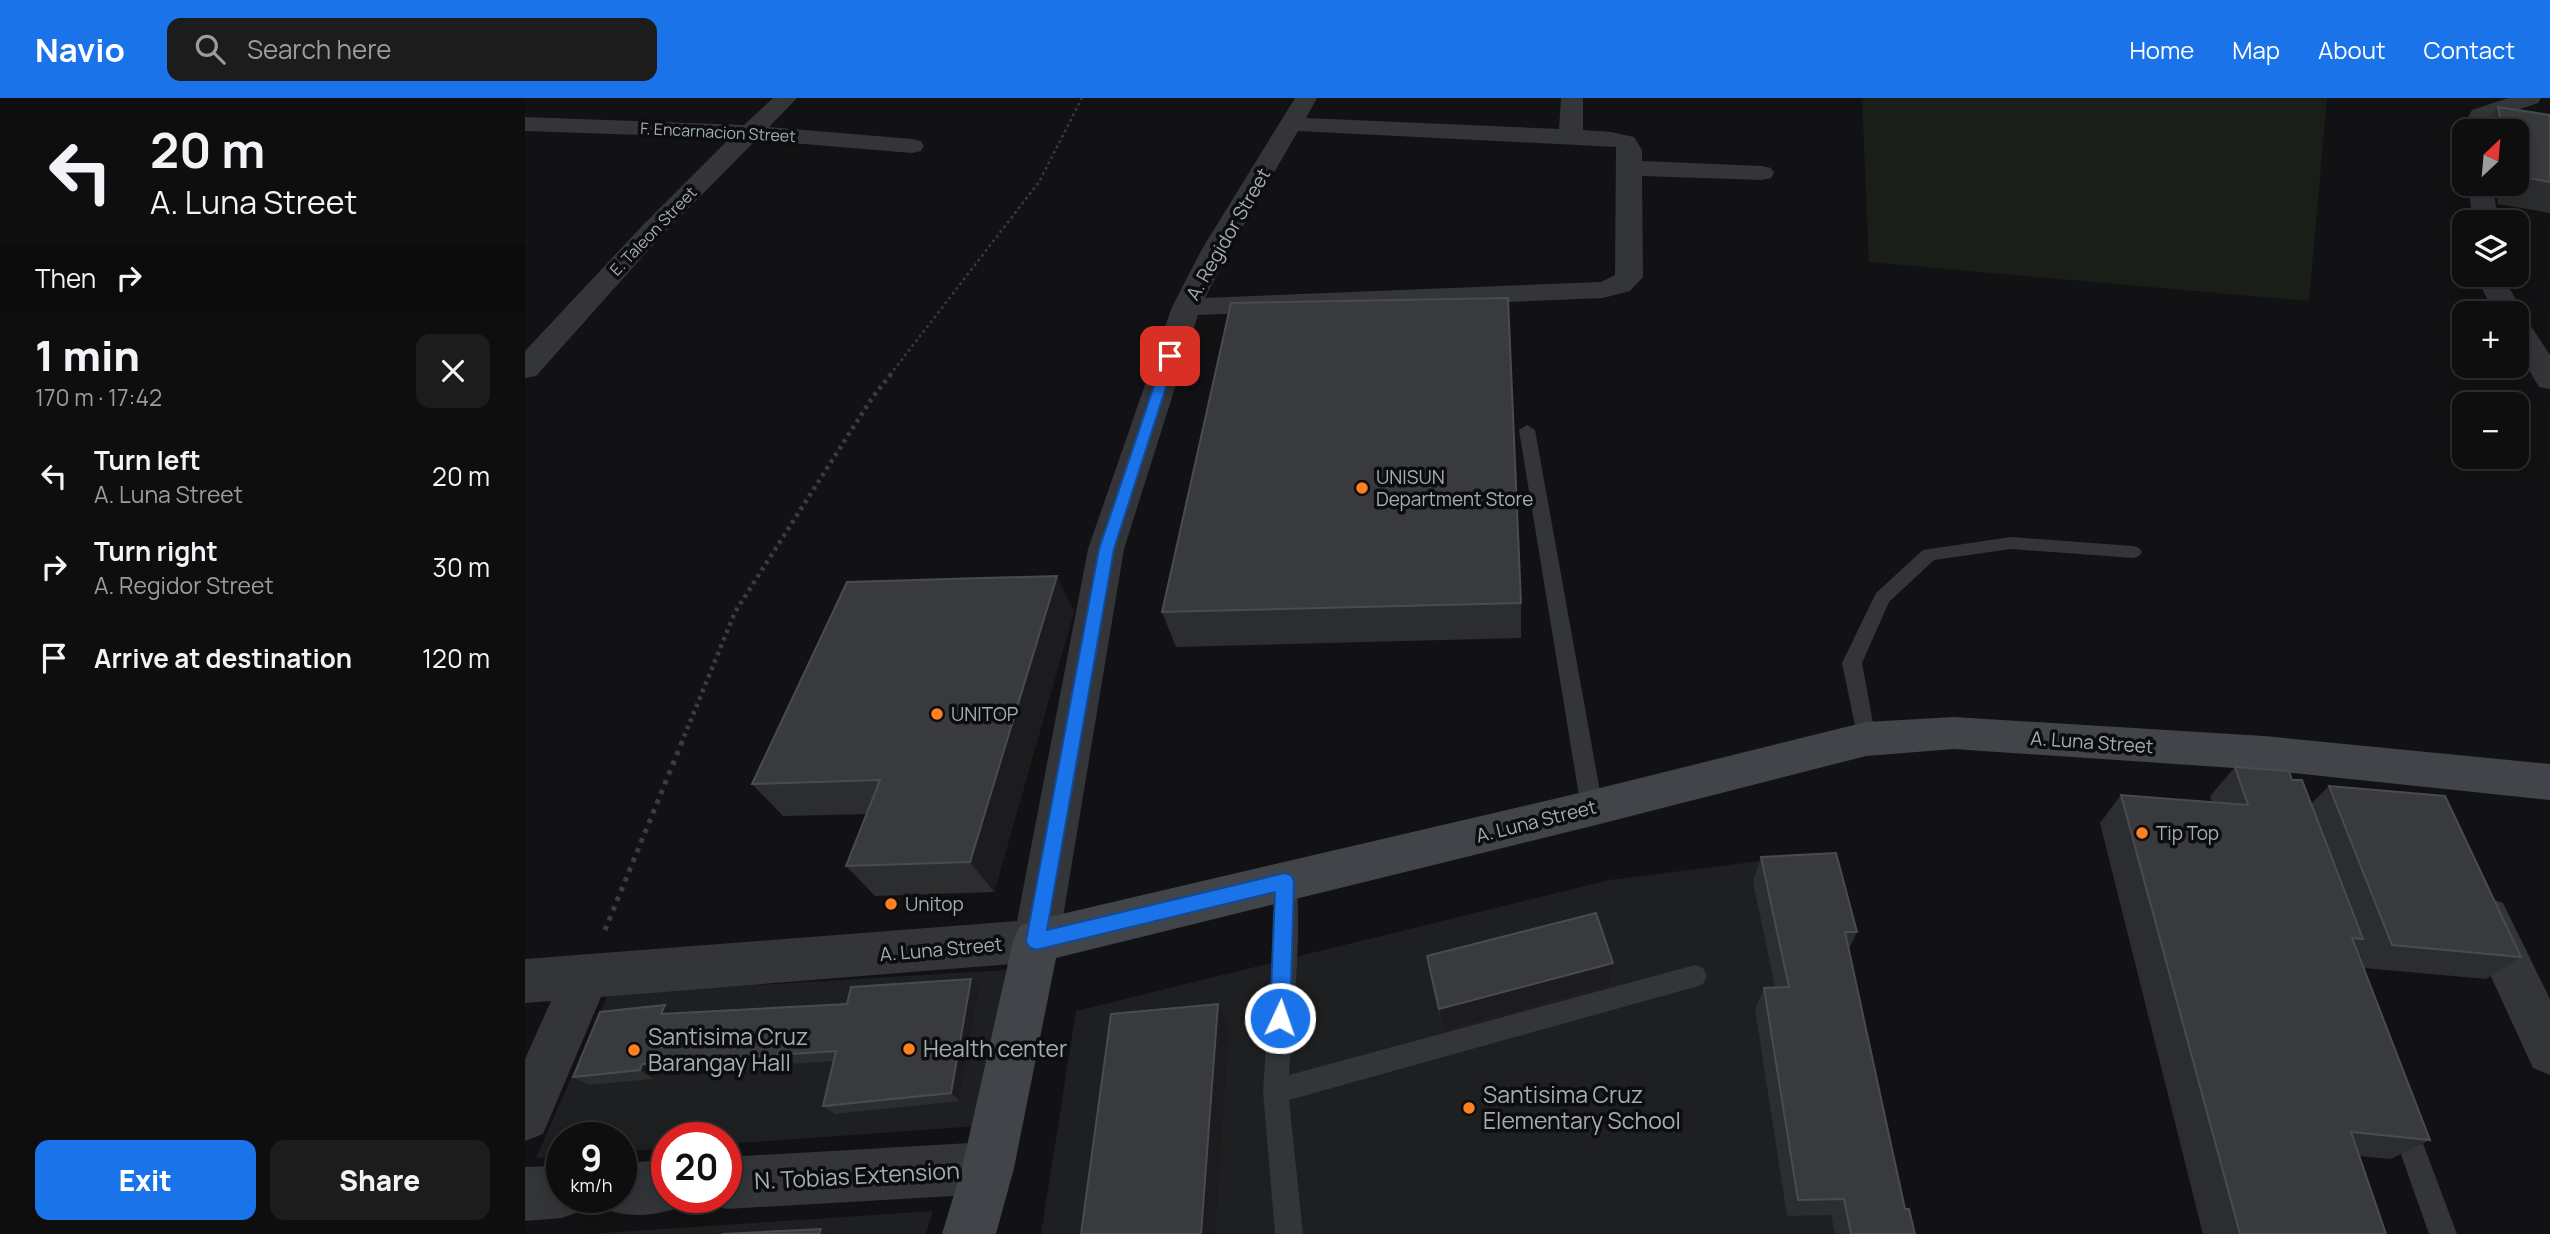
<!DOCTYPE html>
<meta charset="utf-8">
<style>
body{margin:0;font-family:Manrope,sans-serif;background:#1c1c1d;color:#f1f3f6;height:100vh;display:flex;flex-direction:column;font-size:26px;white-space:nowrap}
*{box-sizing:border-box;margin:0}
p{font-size:23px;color:#9b9c9e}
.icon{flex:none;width:38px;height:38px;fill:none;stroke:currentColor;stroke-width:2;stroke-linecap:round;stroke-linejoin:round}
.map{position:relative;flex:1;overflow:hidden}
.panel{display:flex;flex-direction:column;background:#0e0e0f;width:525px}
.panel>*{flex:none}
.top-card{background:#0e0e0f;color:#f1f3f6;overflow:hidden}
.needle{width:46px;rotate:26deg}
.tools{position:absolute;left:1927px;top:21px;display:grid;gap:14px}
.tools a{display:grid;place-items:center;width:77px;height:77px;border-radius:14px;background:#0e0e0f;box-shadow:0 4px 18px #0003,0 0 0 2px #2e2e2f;font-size:35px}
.speed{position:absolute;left:21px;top:1024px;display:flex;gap:14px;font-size:35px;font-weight:700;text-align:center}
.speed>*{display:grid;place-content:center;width:91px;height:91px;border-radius:50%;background:#0e0e0f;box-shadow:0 4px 18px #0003,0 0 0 2px #2e2e2f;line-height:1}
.speed small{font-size:18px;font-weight:400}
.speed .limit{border:10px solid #d22;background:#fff;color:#111}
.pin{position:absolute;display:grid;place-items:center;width:60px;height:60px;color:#fff;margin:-30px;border-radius:14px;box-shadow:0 4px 10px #0006}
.me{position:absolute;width:77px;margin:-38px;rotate:3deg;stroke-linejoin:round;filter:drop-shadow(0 0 5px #0008)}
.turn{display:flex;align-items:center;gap:24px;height:147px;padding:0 35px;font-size:32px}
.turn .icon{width:91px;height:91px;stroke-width:2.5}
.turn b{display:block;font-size:49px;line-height:60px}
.then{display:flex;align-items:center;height:66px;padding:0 35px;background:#0003;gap:14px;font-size:26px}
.round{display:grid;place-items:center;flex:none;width:74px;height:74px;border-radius:14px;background:#1c1c1d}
.headline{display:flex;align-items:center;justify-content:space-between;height:119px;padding:0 35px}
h1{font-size:42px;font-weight:800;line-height:52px}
.cta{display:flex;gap:14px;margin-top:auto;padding:14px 35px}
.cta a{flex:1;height:80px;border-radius:14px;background:#1a73e8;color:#fff;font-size:28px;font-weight:800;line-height:80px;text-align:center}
.cta a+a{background:#1c1c1d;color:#f1f3f6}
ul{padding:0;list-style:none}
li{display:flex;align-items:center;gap:21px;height:91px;padding:0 35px}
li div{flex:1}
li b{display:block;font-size:26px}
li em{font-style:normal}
header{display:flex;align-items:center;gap:42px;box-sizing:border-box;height:98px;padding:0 35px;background:#1a73e8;color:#fff}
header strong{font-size:33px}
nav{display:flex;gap:38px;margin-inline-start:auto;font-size:24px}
.search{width:490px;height:63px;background:#1c1c1d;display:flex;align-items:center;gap:18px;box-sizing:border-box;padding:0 24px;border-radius:14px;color:#9b9c9e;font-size:26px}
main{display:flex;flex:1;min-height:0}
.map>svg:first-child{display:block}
</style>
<header>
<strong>Navio</strong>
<div class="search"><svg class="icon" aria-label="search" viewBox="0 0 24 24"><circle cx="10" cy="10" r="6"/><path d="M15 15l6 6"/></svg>Search here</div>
<nav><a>Home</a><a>Map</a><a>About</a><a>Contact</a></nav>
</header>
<main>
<section class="panel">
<div class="top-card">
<div class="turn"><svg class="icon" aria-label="left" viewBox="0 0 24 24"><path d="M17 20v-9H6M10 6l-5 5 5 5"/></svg><div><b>20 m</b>A. Luna Street</div></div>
<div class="then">Then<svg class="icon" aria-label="right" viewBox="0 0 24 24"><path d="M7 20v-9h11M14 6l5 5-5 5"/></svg></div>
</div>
<div class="headline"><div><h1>1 min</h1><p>170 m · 17:42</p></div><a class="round"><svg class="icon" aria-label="close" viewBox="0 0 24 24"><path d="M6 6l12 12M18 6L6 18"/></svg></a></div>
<ul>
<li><svg class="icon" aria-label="left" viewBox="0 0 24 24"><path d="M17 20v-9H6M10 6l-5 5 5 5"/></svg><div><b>Turn left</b><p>A. Luna Street</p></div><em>20 m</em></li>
<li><svg class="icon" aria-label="right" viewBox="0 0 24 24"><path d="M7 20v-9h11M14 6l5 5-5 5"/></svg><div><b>Turn right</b><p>A. Regidor Street</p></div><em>30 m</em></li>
<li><svg class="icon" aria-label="arrive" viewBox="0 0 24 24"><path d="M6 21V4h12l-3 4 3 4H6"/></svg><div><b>Arrive at destination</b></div><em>120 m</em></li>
</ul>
<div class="cta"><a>Exit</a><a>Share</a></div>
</section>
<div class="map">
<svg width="2025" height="1136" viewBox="0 0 2025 1136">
<rect width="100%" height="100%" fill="#121214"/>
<!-- built -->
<path fill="#1e1f21" d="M1299 755 1379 1136H516L551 913 1084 782Z
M481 872 454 1028 201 1046V1040H142V1050L96 1054V1040H37V1058L11 1060 83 896Z
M408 1113 401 1136H63Z"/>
<!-- green -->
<path fill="#191f18" d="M1337 0H1802L1784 203 1344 164Z"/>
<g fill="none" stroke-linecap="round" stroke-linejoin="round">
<!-- path-far2 -->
<path stroke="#393d40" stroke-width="2.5" stroke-dasharray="2.5 3.5" stroke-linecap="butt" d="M365 277 514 84 557 0"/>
<!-- path-far1 -->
<path stroke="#393d40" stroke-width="4.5" stroke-dasharray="3.5 4.5" stroke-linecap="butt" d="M156 646 210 514 347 300 366 276"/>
<!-- path -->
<path stroke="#393d40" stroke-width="5" stroke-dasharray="4.5 6" stroke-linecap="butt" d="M80 832 157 644"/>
<!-- lane -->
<path fill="#333539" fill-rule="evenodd" d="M1002 327 1010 332 1078 710 1074 716 1067 719 1060 716 1056 710 994 332Z
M1486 439 1608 448 1614 450 1617 454 1614 458 1608 460 1486 451 1409 462 1364 504 1337 565 1351 641 1348 647 1341 649 1334 647 1317 565 1351 495 1398 452Z
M760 773 768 776C781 804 766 938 764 977L1170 867 1178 870 1182 878 1178 886 1170 889 764 1002 778 1136H750L738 993 750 822 749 783 752 776Z
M1879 1015 1888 1019 1932 1136H1904L1866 1028 1870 1019Z"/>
<!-- street -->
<path fill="#333539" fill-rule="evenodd" d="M248 0H272L244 29 387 41 396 43 399 48 396 53 387 55 231 42 136 138 11 278 0 280V253L118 127 205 40 0 33V19L219 27Z
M770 0H792L781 20 1034 31 1036 0H1058V32L1086 34 1109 39 1117 52V63L1237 68 1246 70 1249 75 1246 80 1237 82 1117 78 1118 179 1105 193 1078 200 673 217 599 451 534 843 527 858 511 864 76 899 18 1036 0 1043V961L26 903 0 905V861L492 823 563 451 647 209 677 151ZM773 33 1091 49 1090 177 1076 184 680 200 705 151Z
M1983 0H2016L2013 5 1965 21 1960 33H1939V37L1936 33 1947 12Z
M1943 86H1967L1974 124H1948Z
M1955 177H1983L1985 191 1998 215 1995 220 2002 222 2025 257V291L2014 289 1992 252V215H1970L1957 191Z
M1962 799 1978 805 2025 901V977L2008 970 1939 820 1946 805Z
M463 1044 481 1052 489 1070 481 1088 463 1096 201 1111 182 1104 180 1099H201V1059Z
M142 1062V1099H164L161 1107C134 1118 104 1121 77 1110L73 1099H96V1065Z
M37 1068V1099H61L56 1113 37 1120 0 1123V1069Z"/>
<!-- secondary -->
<path fill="#414549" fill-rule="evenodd" d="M1429 619 1739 638 2025 666V702L1739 672 1429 651 1341 658 1067 728 531 860 489 1070 471 1136H417L437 1070 488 843 495 828 511 822 1067 692 1341 624Z"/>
</g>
<!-- wall -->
<path fill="#2b2d2f" d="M1973 9 2025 17V115L1973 106 1970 86H1992V33H1957Z
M996 505V540L651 549 637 514Z
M549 513 469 794 350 798 321 768 342 716 258 718 227 686Z
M1710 669 1767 682 1786 706 1804 688 1996 859 1961 881 1839 870 1905 1042 1866 1061 1834 1058 1861 1136H1678L1575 725 1596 697 1687 704 1685 698Z
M1236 759 1332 834 1324 851 1380 1111 1390 1136H1310L1306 1117 1262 1118 1230 911 1239 890 1250 889 1228 784Z
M902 858 1088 865 1085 887 918 933 906 880Z
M446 881 454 890 435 1003 310 1016 298 1008 309 963 132 975 129 981 64 987 48 979 140 907 151 915 322 906Z"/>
<!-- shaded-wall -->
<path fill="#1c1c1e" d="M532 478 549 513 469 794 445 764Z
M1088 865 1085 887 918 933 914 911Z
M446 881 454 890 435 1003 426 995Z
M693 906 704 927 690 1136H676Z
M140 907 153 916H136Z
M117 966 132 975 129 981 115 972Z
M296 1131 305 1136H294Z"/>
<!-- building -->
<path fill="#383a3d" stroke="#484c50" stroke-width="2" d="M1973 9 2025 17V84L1992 78V33H1978Z
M983 200 996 505 637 514 706 205Z
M532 478 445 764 321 768 355 682 227 686 322 484Z
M1710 669 1764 673 1767 682H1777L1838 841 1827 840 1905 1042 1826 1034 1861 1136H1715L1596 697 1723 707Z
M1804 688 1920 698 1996 859 1867 847Z
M1311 755 1332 834H1320L1380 1111H1384L1390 1136H1326L1319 1101 1273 1102 1239 890 1264 889 1236 759Z
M1071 815 1088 865 914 911 902 858Z
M446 881 426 995 298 1008 311 953 117 966 115 972 48 979 75 914 140 907 136 916 322 906 326 889Z
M693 906 676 1136H556L586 916Z
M296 1131 294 1136H197Z"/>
<!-- route -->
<path fill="#1a73e8" stroke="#114b97" stroke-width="2" d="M645 254 651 258 589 451 522 832 760 775 766 777 769 783 765 920 762 927 755 930 748 927 745 920 750 794 511 852 504 849 501 843 574 451 639 258Z"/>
<!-- markers -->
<g fill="#fe801f" stroke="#0d0d0f" stroke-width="2.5">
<circle cx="837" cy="390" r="7"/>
<circle cx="412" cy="616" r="7"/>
<circle cx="1617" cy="735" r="7"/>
<circle cx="366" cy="806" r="7"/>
<circle cx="384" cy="951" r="7"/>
<circle cx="109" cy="952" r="7"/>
<circle cx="944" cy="1010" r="7"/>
</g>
<g text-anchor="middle" stroke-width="7" stroke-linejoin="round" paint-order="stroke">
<!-- far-street labels -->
<g font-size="16" fill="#a2adb5" stroke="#0d0d0f">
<text transform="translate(193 34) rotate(3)" y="6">F. Encarnacion Street</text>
<text transform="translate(128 133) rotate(-46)" y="6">E. Taleon Street</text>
</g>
<!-- street labels -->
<g font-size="19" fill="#a2adb5" stroke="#0d0d0f">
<text transform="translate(703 136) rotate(-60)" y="7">A. Regidor Street</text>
<text transform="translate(1567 644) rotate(4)" y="7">A. Luna Street</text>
<text transform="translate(1011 723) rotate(-14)" y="7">A. Luna Street</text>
<text transform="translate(416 851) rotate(-5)" y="7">A. Luna Street</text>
</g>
<!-- poi labels -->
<g font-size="19" fill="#a2adb5" stroke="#0d0d0f" text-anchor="start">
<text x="851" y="386">UNISUN<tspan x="851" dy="22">Department Store</tspan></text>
<text x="426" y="623">UNITOP</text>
<text x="1631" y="742">Tip Top</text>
<text x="380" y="813">Unitop</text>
</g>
<!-- near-poi labels -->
<g font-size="23" fill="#a2adb5" stroke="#0d0d0f" text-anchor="start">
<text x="123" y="947">Santisima Cruz<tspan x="123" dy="26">Barangay Hall</tspan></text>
<text x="398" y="959">Health center</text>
<text x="958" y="1005">Santisima Cruz<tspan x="958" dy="26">Elementary School</tspan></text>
</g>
<!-- near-street labels -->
<g font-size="23" fill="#a2adb5" stroke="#0d0d0f">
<text transform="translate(332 1078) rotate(-3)" y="8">N. Tobias Extension</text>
</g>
</g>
</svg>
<div class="tools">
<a><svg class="needle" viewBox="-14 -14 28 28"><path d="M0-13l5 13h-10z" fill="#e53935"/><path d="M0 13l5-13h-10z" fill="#9b9c9e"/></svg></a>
<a><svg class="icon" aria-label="layers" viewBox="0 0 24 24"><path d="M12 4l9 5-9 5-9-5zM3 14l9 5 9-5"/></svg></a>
<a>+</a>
<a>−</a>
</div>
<div class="speed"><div>9<small>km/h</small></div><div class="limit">20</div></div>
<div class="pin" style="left:645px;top:258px;background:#d93025"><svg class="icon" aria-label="arrive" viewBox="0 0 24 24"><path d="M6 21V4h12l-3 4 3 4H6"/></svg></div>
<svg class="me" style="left:755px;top:920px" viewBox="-20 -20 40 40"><circle r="17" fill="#1a73e8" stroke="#fff" stroke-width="3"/><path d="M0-11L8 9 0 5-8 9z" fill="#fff"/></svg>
</div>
</main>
